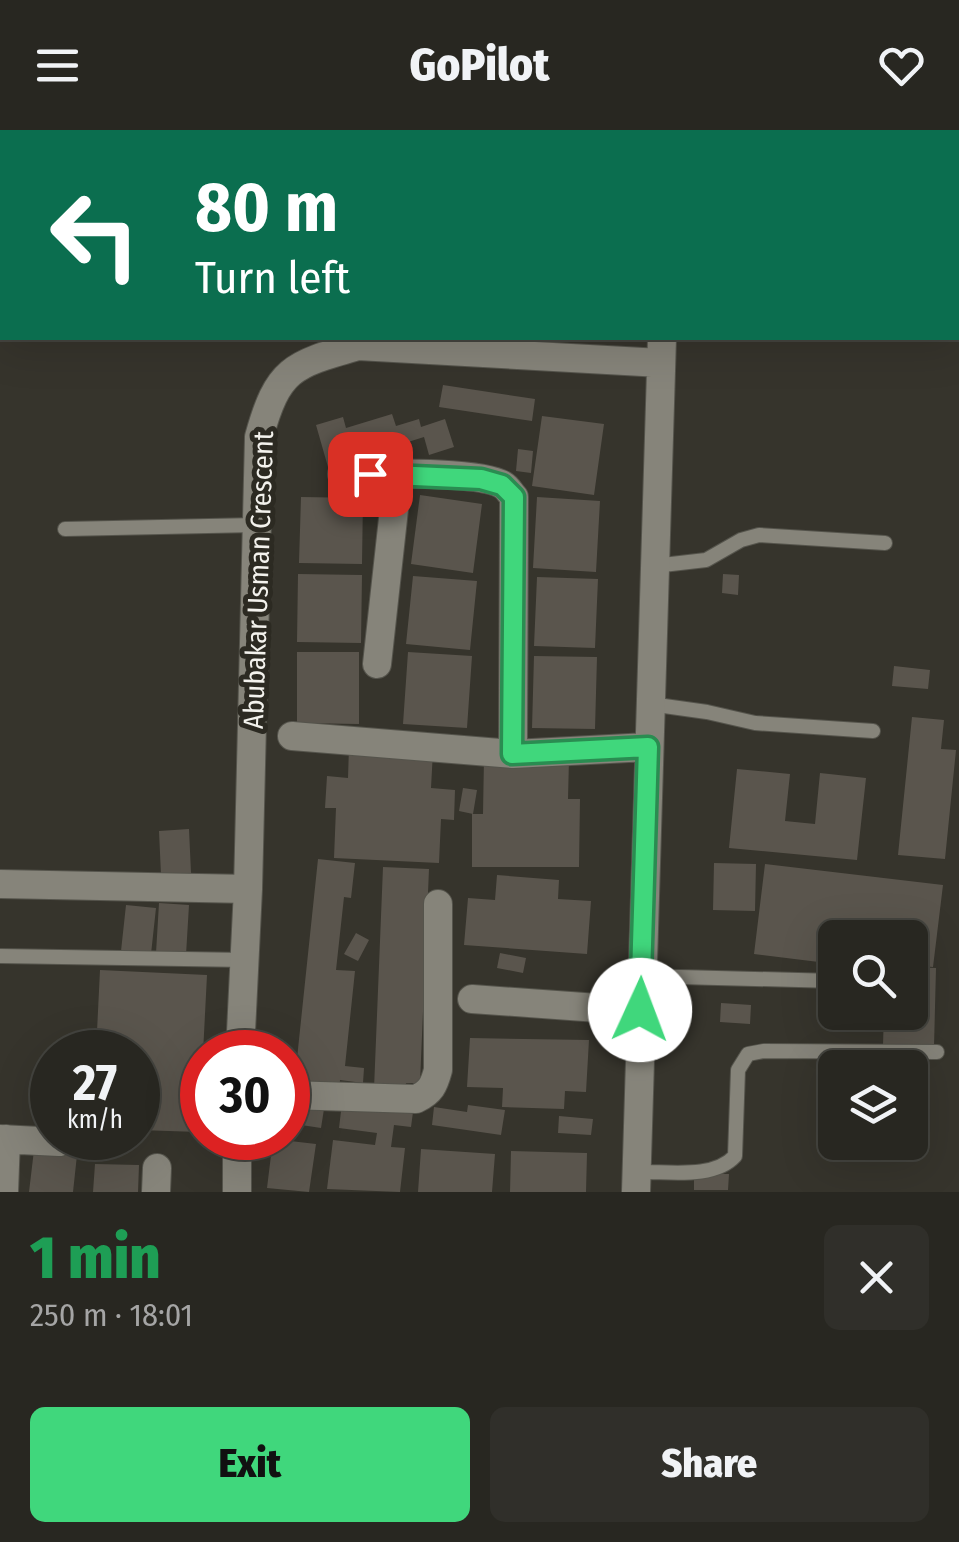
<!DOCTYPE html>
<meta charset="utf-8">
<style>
body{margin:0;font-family:"Fira Sans Condensed",sans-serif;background:#302f2a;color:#f1f3f6;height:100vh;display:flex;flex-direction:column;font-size:38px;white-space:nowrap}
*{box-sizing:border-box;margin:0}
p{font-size:32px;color:#a5a5a5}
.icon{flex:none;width:55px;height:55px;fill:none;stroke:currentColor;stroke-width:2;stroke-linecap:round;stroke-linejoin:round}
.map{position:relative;height:1062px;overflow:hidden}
.drawer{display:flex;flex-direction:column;background:#282721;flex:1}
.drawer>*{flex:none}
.top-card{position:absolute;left:0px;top:0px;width:960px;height:210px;box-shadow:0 10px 40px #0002,0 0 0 2px #44443f;background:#0b6e4f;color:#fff;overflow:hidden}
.tools{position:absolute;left:818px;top:790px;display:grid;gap:20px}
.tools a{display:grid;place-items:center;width:110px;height:110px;border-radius:15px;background:#282721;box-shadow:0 10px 40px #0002,0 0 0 2px #44443f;font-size:50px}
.speed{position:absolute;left:30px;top:900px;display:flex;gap:20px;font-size:50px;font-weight:700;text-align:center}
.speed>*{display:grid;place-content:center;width:130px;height:130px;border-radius:50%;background:#282721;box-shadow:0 10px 40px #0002,0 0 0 2px #44443f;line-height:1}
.speed small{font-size:25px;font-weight:400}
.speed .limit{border:15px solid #d22;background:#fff;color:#111}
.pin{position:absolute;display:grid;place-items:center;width:85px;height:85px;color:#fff;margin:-42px;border-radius:20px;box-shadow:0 5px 15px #0006}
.me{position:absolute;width:110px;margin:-55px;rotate:2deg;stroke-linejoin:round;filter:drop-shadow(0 0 8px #0008)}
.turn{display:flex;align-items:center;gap:35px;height:210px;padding:0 30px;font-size:45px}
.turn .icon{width:130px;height:130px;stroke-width:2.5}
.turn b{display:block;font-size:70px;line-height:85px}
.round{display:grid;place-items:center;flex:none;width:105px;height:105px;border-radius:15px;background:#302f2a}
.summary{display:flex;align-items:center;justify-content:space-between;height:170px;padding:0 30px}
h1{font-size:60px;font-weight:800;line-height:75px;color:#1e9e55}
.cta{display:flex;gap:20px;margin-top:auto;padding:20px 30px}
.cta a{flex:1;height:115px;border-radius:15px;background:#40d77c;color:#111;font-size:40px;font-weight:800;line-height:115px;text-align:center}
.cta a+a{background:#302f2a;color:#f1f3f6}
header{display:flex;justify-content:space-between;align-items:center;height:130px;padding:0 30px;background:#282721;font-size:45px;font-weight:800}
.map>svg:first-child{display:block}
</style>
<header><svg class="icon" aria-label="menu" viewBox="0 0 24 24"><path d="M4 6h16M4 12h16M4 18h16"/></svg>GoPilot<svg class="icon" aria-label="heart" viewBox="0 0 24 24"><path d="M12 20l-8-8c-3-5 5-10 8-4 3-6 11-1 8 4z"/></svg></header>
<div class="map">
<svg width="959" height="1062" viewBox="0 0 959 1062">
<rect width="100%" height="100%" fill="#36342c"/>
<!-- building -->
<path fill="#5a554d" d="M443 255 535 269 532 291 439 277Z
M392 284 396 296 419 289 421 297 445 289 454 317 429 325 424 307 328 337 316 295 343 287 346 298Z
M542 286 604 294 594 365 532 356Z
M518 319 533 321 531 343 516 341Z
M420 365 482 374 473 443 411 434Z
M301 367 363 368 362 434 299 433Z
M537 367 600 371 596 442 533 438Z
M298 444 362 445 361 513 297 512Z
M723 444 739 445 738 465 722 463Z
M413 446 477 451 470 520 406 514Z
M537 447 598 449 595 518 534 516Z
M297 522H359V594L297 593Z
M408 522 472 526 467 598 403 594Z
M534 526 597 527 595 599 532 598Z
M894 536 930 540 928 559 892 556Z
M912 587 944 590 941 619 956 620 945 729 898 725Z
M349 617 433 621 431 658 455 660 454 690 441 689 439 733 334 728 336 678H325L327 646 348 648Z
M484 628 569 629 568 669H580L579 737H472V684H483Z
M737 639 790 644 785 691 815 694 820 643 866 648 857 730 729 718Z
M463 658 477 660 473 684 459 681Z
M189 699 191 743 161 745 159 701Z
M318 729 355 733 351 768 344 767 336 840 355 841 345 936 364 938 363 953 340 950 339 962 294 957Z
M714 733 756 734 755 781 713 780Z
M765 734 943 755 933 837 910 835V808H835V834L754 824Z
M383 737 429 739 420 953H406L405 961 374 959Z
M497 745 559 750 558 769 591 771 587 824 464 815 468 768 495 770Z
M159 773 189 775 186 825 156 823Z
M126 775 156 778 151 824 121 821Z
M356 803 369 810 358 831 344 824Z
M500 823 526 828 523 843 497 838Z
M910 837 936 838 934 917 883 915 884 882H910Z
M100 840 207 845 199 1002 138 1000V922H96Z
M721 873 751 875 750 894 720 892Z
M470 908 589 910 586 962 565 961 564 979 502 977 503 958 467 957Z
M288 973 324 979 321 998 288 993Z
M342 973 413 982 411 997 394 995 391 1017 405 1018 400 1062 327 1059 333 1010 375 1015 377 1003 339 998Z
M468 975 505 980 501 1005 432 995 434 977 467 982Z
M559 986 593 989 591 1005 558 1003Z
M273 1009 316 1014 309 1062 267 1058Z
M421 1019 495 1024 492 1062H418Z
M34 1020 77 1025 73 1062H29Z
M511 1021 587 1023 586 1062H510Z
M95 1034 139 1035 138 1062H93Z
M694 1044H729L728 1060H694Z"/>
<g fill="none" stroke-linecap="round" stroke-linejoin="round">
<!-- lane casing -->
<g stroke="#55544c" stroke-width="16">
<path id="lane" d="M726 0V2
M65 399 257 395
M654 436 706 430 741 410 759 405 885 413
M650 574 707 582 755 593 873 601
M0 826 245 830
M642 846 835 851
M637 1042C667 1041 713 1050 735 1026L738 940 748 924 764 921 937 922"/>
</g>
<!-- street casing -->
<g stroke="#55544c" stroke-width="30">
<path id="street" d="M524 2V0
M668 2V0
M342 344C374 344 479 340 503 355 508 358 510 363 514 367L513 624
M377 534 398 343
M292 606 513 624 648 617
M0 754 248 759
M472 869 640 881
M240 922 248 759 259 307C278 239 291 235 358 216L661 233
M288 965 416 969C431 962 434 955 438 940V774
M0 1009 59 1012
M4 1062 6 1009
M156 1062 157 1038
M237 1062V1008
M636 1062 662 208"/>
</g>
<!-- lane -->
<use href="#lane" stroke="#86847a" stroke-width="14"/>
<!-- street -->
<use href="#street" stroke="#86847a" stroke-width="28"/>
</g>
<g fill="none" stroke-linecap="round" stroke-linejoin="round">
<!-- route casing -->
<g stroke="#2a8c51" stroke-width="25">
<path id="route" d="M370 344 481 349 502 355 514 367 512 624 648 617 640 880"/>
</g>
<!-- route -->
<use href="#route" stroke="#40d77c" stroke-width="18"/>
</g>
<g text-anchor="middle" stroke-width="10" stroke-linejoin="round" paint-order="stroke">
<!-- street labels -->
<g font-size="28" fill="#f3f2ed" stroke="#2c2a22">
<text transform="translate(258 450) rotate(-88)" y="10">Abubakar Usman Crescent</text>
</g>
</g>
</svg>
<div class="tools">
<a><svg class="icon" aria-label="search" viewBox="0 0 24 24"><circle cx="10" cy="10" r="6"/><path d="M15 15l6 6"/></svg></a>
<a><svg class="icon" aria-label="layers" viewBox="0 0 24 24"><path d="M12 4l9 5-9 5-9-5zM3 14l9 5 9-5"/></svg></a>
</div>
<div class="speed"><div>27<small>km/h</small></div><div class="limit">30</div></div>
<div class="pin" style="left:370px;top:344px;background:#d93025"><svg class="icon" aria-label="arrive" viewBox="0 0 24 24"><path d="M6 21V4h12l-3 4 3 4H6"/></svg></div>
<svg class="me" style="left:640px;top:880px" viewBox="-20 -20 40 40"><circle r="19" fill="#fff"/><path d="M0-13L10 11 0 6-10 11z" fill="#40d77c"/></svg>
<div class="top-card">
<div class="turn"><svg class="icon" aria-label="left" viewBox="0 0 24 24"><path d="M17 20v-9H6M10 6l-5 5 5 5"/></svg><div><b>80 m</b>Turn left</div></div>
</div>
</div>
<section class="drawer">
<div class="summary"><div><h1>1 min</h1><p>250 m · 18:01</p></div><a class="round"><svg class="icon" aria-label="close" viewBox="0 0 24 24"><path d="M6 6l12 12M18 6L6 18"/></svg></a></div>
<div class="cta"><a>Exit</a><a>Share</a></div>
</section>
